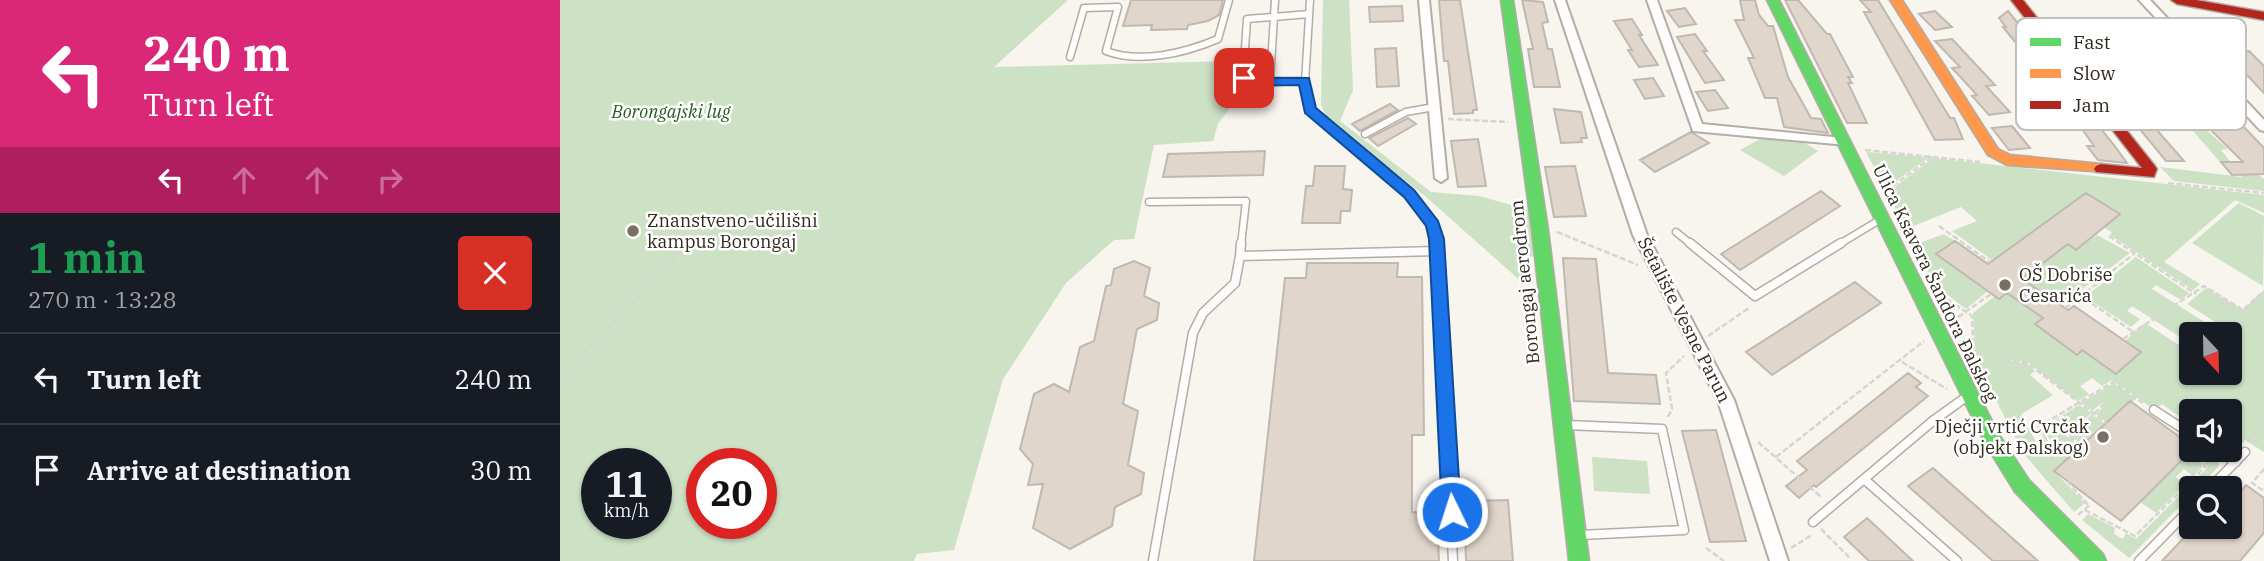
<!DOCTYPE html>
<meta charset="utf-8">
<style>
body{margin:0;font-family:"IBM Plex Serif",serif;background:#20242c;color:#f1f3f6;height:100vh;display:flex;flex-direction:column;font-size:26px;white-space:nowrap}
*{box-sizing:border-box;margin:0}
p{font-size:23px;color:#9ea1a6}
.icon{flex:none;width:38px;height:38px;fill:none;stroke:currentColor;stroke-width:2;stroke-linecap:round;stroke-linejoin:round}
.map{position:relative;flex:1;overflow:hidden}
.side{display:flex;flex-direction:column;background:#171b24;width:560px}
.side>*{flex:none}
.hud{background:#db2777;color:#fff;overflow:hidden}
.needle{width:46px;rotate:158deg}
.buttons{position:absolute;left:1619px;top:322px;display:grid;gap:14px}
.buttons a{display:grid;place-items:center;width:63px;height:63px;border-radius:7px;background:#171b24;box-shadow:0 2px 5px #0004;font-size:35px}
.speed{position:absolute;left:21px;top:448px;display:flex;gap:14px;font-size:35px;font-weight:700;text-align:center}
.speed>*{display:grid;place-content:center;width:91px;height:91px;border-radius:50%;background:#171b24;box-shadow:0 2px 5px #0004;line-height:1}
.speed small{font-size:18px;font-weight:400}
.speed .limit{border:10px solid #d22;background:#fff;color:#111}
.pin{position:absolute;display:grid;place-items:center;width:60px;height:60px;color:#fff;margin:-30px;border-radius:14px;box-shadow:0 4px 10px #0006}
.me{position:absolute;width:77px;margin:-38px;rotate:356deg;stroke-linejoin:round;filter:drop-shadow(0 0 5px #0008)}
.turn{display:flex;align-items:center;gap:24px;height:147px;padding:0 28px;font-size:32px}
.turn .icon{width:91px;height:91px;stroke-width:2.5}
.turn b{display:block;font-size:49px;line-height:60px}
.lanes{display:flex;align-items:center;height:66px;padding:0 28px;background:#0003;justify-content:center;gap:35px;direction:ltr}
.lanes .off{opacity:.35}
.round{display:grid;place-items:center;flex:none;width:74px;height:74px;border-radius:7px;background:#20242c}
.headline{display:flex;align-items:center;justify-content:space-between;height:119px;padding:0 28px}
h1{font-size:42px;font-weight:700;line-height:52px;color:#1e9e55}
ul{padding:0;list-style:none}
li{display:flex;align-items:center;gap:21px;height:91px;padding:0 28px;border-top:2px solid #363941}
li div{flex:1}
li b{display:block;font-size:26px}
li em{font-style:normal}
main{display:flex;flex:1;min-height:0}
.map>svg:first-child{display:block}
</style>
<main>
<section class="side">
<div class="hud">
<div class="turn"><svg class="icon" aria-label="left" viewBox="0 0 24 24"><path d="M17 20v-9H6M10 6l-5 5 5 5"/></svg><div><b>240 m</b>Turn left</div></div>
<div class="lanes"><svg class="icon" aria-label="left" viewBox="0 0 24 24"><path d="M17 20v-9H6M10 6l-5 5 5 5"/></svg><svg class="icon off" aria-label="ahead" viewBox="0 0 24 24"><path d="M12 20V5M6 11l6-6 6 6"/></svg><svg class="icon off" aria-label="ahead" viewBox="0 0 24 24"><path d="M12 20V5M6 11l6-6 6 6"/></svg><svg class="icon off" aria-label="right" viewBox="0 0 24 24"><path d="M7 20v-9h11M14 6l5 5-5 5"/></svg></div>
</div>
<div class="headline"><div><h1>1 min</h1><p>270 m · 13:28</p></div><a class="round" style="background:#d93025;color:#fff"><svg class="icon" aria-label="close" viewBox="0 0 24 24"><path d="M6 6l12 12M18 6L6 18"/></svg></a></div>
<ul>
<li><svg class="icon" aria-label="left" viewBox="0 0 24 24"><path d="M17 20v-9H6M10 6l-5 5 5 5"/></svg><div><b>Turn left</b></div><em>240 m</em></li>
<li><svg class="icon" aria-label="arrive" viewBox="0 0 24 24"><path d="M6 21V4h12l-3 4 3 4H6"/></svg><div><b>Arrive at destination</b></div><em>30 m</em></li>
</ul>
</section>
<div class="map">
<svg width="1704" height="561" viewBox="0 0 1704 561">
<rect width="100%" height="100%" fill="#f8f4ee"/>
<!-- green -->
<path fill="#cde1c5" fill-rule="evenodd" d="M0 0H508L434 67 671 61 670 80 680 83 682 91 658 124 653 141 594 145 574 239 554 240 506 283 443 379 394 550 357 554 354 561H0ZM37 464H96V523H37ZM142 464H201V523H142Z
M763 0H789L793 90 780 121 871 192 919 196 970 210 975 256 963 258 964 284 865 196 768 121 761 105Z
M1626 101 1651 126H1642L1668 149 1661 150 1670 161H1659L1608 102Z
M1202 138 1243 142 1258 151 1224 176 1180 150Z
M1306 152 1367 157 1368 158 1325 189Z
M1373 158 1704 195V213L1675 200 1604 262 1640 284 1633 290 1550 235 1552 232 1543 227 1560 214 1526 193 1433 261 1392 231 1417 221 1401 207 1346 229 1327 193Z
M1688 166 1704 179V191L1614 181 1600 167 1682 177 1674 167Z
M1679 203 1704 216 1703 286 1632 243Z
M1384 234 1395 241 1376 254 1428 291 1406 309 1376 286 1354 245Z
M1537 235 1570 253 1501 305 1462 279 1508 244 1516 250Z
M1576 257 1629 293 1621 300 1596 285 1592 289 1659 331 1663 327 1627 304 1646 288 1683 310 1704 290V452L1685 440 1675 451 1666 450H1670V411H1631V425L1602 404 1595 410 1552 380 1542 386 1532 378 1520 386 1529 394 1518 401 1467 362 1444 359 1467 364 1475 371 1470 375 1493 395 1461 414 1482 453 1496 451 1495 448 1504 445H1494L1487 435H1485L1488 441H1486L1479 429 1489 423 1520 447 1494 471 1525 503 1514 512 1463 453 1416 361 1413 313 1435 296 1439 299 1447 293 1483 318 1475 325 1517 354 1522 350 1556 374 1581 352 1565 341 1585 323 1631 353V373H1640L1639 375 1651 382 1658 373H1670V334H1631V344L1572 306 1567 311 1580 319 1571 327 1525 297Z
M1554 383 1576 399 1547 423 1536 414 1545 405 1542 403 1532 411 1521 403Z
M1519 405 1531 413 1520 424 1522 426 1534 416 1545 424 1522 445 1492 422Z
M1632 450H1636L1643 466 1633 476 1624 469 1616 477 1625 484 1596 513 1580 502Z
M1640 450C1650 450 1659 455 1659 466L1638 488H1631V495L1569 558 1522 520 1528 514 1555 528 1554 534 1563 539 1566 533 1576 539 1647 468Z
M1032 457 1087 461 1090 494 1034 491Z"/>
<!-- building -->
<path fill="#e0d6cb" stroke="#bfb9b2" stroke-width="2" d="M571 0H663L659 15 648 21 628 25 627 29 591 30 592 25 563 26Z
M879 0H900L917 110H913V113L894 114 888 61H884Z
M962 0 983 2 988 22 982 23 988 49H992L1000 87H974L968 49H973Z
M1180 0H1195L1199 15 1208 26H1213L1228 77 1251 118 1261 119 1268 133 1224 127 1217 98H1205L1188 58H1194L1175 20H1184Z
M1225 0H1238L1267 34H1270L1293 77H1288L1292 83H1288L1307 123H1287Z
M1300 0H1318L1390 118H1394L1403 139 1375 140 1304 12H1311Z
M842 6 843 21 810 22 809 7Z
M1125 8 1136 24 1119 27 1107 11Z
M1375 11 1392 27 1375 30 1359 14Z
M1448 11 1473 42 1514 94 1498 95 1443 27H1446L1439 18Z
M1072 19 1082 35H1079L1098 65 1079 67 1068 50H1072L1054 21Z
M1135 34 1147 51H1143L1164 80 1145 83 1117 37Z
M1595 34 1704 148V174L1672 175 1661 162H1683L1619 98H1633L1572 35Z
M1521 36 1584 112H1581L1624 161H1606L1504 37Z
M1392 39 1435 85 1426 86 1450 112 1429 115 1412 96 1417 95 1392 68 1400 67 1375 41Z
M836 48 839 86 817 87 815 49Z
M1689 51 1704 66V93L1665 52Z
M1093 78 1104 96 1085 99 1074 80Z
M1155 90 1168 108 1148 111 1136 92Z
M830 104 838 110 800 131 792 124Z
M1524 108 1554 145 1567 163 1538 160 1527 146H1534L1508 109Z
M994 109 1021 112 1027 138H1021L1022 142 1001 143Z
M848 118 856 124 818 146 809 138Z
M1452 126 1470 148 1449 150 1432 128Z
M1131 132 1149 143 1095 172 1080 160Z
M918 139 926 186 898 187 891 141Z
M705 151 703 175 603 177 608 154Z
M755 166H785L783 189 792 190 790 211H781L780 223H742L746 186H753Z
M1015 166 1026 216 994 217 985 167Z
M1261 191 1280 206 1180 270 1161 254Z
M1526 193 1560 214 1516 250 1508 244 1462 279 1508 310 1514 306 1581 352 1556 374 1522 350 1517 355 1475 324 1483 318 1447 293 1439 299 1376 254 1395 241 1428 264Z
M1003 258 1036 259 1048 373 1096 375 1100 404 1014 401Z
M574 261 590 268 584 296 599 303 597 320 577 329 563 404 578 411 568 465 584 473 581 494 555 507 552 526 510 549 473 528 483 484 468 485 473 464 460 449 474 394 494 384 509 392 520 347 534 341 546 286 551 285 554 269Z
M747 263H838L837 277H862L864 435H852V512L877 514 879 561H694L725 278H746Z
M1295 282 1321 303 1212 375 1186 352Z
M1348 373 1361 383 1356 387 1368 396 1256 487 1254 485 1239 498 1226 486 1247 470 1237 461Z
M1570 401 1631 445 1632 450 1561 521 1494 471Z
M1156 430 1186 541 1150 542 1122 431Z
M1373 468 1478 561H1433L1348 486Z
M1686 485 1704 498V533L1680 561H1602L1634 527H1670V503Z
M948 500 953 561H906L904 501Z
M1307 518 1353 561H1309L1284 537Z"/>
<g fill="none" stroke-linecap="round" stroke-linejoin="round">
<!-- lane-far1 casing -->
<g stroke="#b2ada5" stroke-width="9">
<path id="lane-far1" d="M715 0 710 81H745
M750 0 745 83 749 110C784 139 875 197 877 245
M510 57 524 8 558 7 546 51C580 64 625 53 658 39L669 0
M710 81 687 82 683 78 687 19 749 14
M805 134 846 112 874 107
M589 202 686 201 681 245
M1116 232 1132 245
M1278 245 1321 219"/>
</g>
<!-- lane casing -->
<g stroke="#b2ada5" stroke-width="11">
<path id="lane" d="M877 243 893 561
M1130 243 1195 296 1281 243
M680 256 681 243
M1594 410 1631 434
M1006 425 1102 429 1124 530 1020 535
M1656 450 1676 462
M1304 479 1397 561
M1650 488 1685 452
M1253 522 1374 420 1409 395
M593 561 633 333 643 313 675 283 680 256 877 251
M1579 561 1631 508"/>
</g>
<!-- street casing -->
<g stroke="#b2ada5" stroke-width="4">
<path id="street" d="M859 0H869L887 178 881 182 875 178Z
M995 0H1005L1087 235 1174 400 1228 561H1210L1158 401 1073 235Z
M1087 0H1097L1142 124 1283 138 1289 142 1287 145 1133 131Z
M1579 0H1590L1704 120V131L1700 130Z"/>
</g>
<!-- fast casing -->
<g stroke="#b2ada5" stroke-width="3">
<path id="fast" d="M941 0H953L988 230 1029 561H1009L972 230Z
M1207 0H1219L1438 433 1469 480 1543 554 1546 561H1522L1455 492 1426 445Z"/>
</g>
<!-- slow casing -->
<g stroke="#b2ada5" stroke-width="3">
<path id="slow" d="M1330 0H1342L1438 149 1450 155 1541 164 1546 166 1548 169 1546 172 1447 165 1428 155Z"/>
</g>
<!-- jam casing -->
<g stroke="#b2ada5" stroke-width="3">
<path id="jam" d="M1451 0H1463L1595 166 1597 169 1594 177 1536 172 1534 169 1536 166 1541 164 1582 168Z
M1611 0H1636L1704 12V20L1617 4Z"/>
</g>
<!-- path -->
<path stroke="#d6d5d2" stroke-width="2.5" stroke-dasharray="6 2.5" stroke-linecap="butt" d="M888 119 948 122
M1305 150 1420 162
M1608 183 1704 193
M1326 191 1372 157
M1379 226 1430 262
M997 232 1078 265
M1549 236 1636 294
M1381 295 1412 316 1414 360
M1505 308 1521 296
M1391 322 1431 294
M1572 331 1521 296 1575 253
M1148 336 1189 308
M1563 339 1644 286 1683 310 1704 291
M1445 360 1467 363 1546 423
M1342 362 1387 389
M0 378 124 249
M1108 417 1112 409 1106 373 1124 356
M1489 421 1521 446
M1522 425 1544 404
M1198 442 1261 497
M1485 442 1477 428 1553 382 1583 403
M1688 442 1704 423
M1216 457 1364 341
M1704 469 1692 483 1704 491
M1507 481 1529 506
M1525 510 1575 536 1645 467 1638 450
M1518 515 1530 505
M1261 529 1290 558
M1146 548 1164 561
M1231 548 1252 535"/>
<!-- lane-far1 -->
<use href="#lane-far1" stroke="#fefdfc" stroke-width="6"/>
<!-- lane -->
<use href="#lane" stroke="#fefdfc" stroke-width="8"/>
<!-- street -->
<use href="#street" fill="#fefdfc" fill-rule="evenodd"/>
<!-- fast -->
<use href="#fast" fill="#63d668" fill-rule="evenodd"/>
<!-- slow -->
<use href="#slow" fill="#ff974d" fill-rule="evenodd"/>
<!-- jam -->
<use href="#jam" fill="#b3261e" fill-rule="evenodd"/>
</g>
<!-- route -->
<path fill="#1a73e8" stroke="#114b97" stroke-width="2" d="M684 74 691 78H749L756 108 854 190 878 221 884 239 901 512 899 518 892 521 885 518 882 512 869 239 866 226 844 197 745 113 739 85 687 86 677 78Z"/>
<!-- markers -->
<g fill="#767067" stroke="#fff" stroke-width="2.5">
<circle cx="73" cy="231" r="7"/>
<circle cx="1445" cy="285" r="7"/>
<circle cx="1543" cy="437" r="7"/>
</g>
<g text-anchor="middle" stroke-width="5" stroke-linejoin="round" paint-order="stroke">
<!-- park labels -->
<g font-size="18" font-style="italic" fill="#265c1e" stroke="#fff">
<text x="111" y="118">Borongajski lug</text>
</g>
<!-- poi labels -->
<g font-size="18" fill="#30291e" stroke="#fff" text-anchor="start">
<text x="87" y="227">Znanstveno-učilišni<tspan x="87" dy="21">kampus Borongaj</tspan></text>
<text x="1459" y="281">OŠ Dobriše<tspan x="1459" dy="21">Cesarića</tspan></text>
<text x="1529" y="433" text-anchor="end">Dječji vrtić Cvrčak<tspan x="1529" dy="21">(objekt Đalskog)</tspan></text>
</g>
<!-- street labels -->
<g font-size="18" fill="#30291e" stroke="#fff">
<text transform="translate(965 282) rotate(-96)" y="6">Borongaj aerodrom</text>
<text transform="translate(1375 283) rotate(64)" y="6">Ulica Ksavera Šandora Đalskog</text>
<text transform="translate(1124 320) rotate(63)" y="6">Šetalište Vesne Parun</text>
</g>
</g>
<!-- legend -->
<rect x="1456" y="18" width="230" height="112" rx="10" fill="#fff" stroke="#c1bfbc" stroke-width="2"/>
<rect x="1470" y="38" width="31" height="8" fill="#63d668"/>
<rect x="1470" y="69" width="31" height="9" fill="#ff974d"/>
<rect x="1470" y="101" width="31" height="8" fill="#b3261e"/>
<g font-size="19" fill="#30291e">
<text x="1513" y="49">Fast</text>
<text x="1513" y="80">Slow</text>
<text x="1513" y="112">Jam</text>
</g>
</svg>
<div class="buttons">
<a><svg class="needle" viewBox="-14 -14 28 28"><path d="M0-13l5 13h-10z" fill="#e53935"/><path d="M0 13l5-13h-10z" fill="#9ea1a6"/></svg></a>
<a><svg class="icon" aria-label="sound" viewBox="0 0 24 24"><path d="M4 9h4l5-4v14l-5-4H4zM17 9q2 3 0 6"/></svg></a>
<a><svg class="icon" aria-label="search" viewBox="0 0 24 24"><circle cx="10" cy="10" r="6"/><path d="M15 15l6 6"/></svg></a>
</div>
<div class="speed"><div>11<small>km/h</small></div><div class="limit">20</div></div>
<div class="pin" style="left:684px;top:78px;background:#d93025"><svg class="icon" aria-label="arrive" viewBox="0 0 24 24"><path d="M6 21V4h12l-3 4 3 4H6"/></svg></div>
<svg class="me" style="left:892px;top:512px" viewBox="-20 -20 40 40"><circle r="17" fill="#1a73e8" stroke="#fff" stroke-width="3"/><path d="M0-11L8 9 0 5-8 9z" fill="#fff"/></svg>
</div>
</main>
